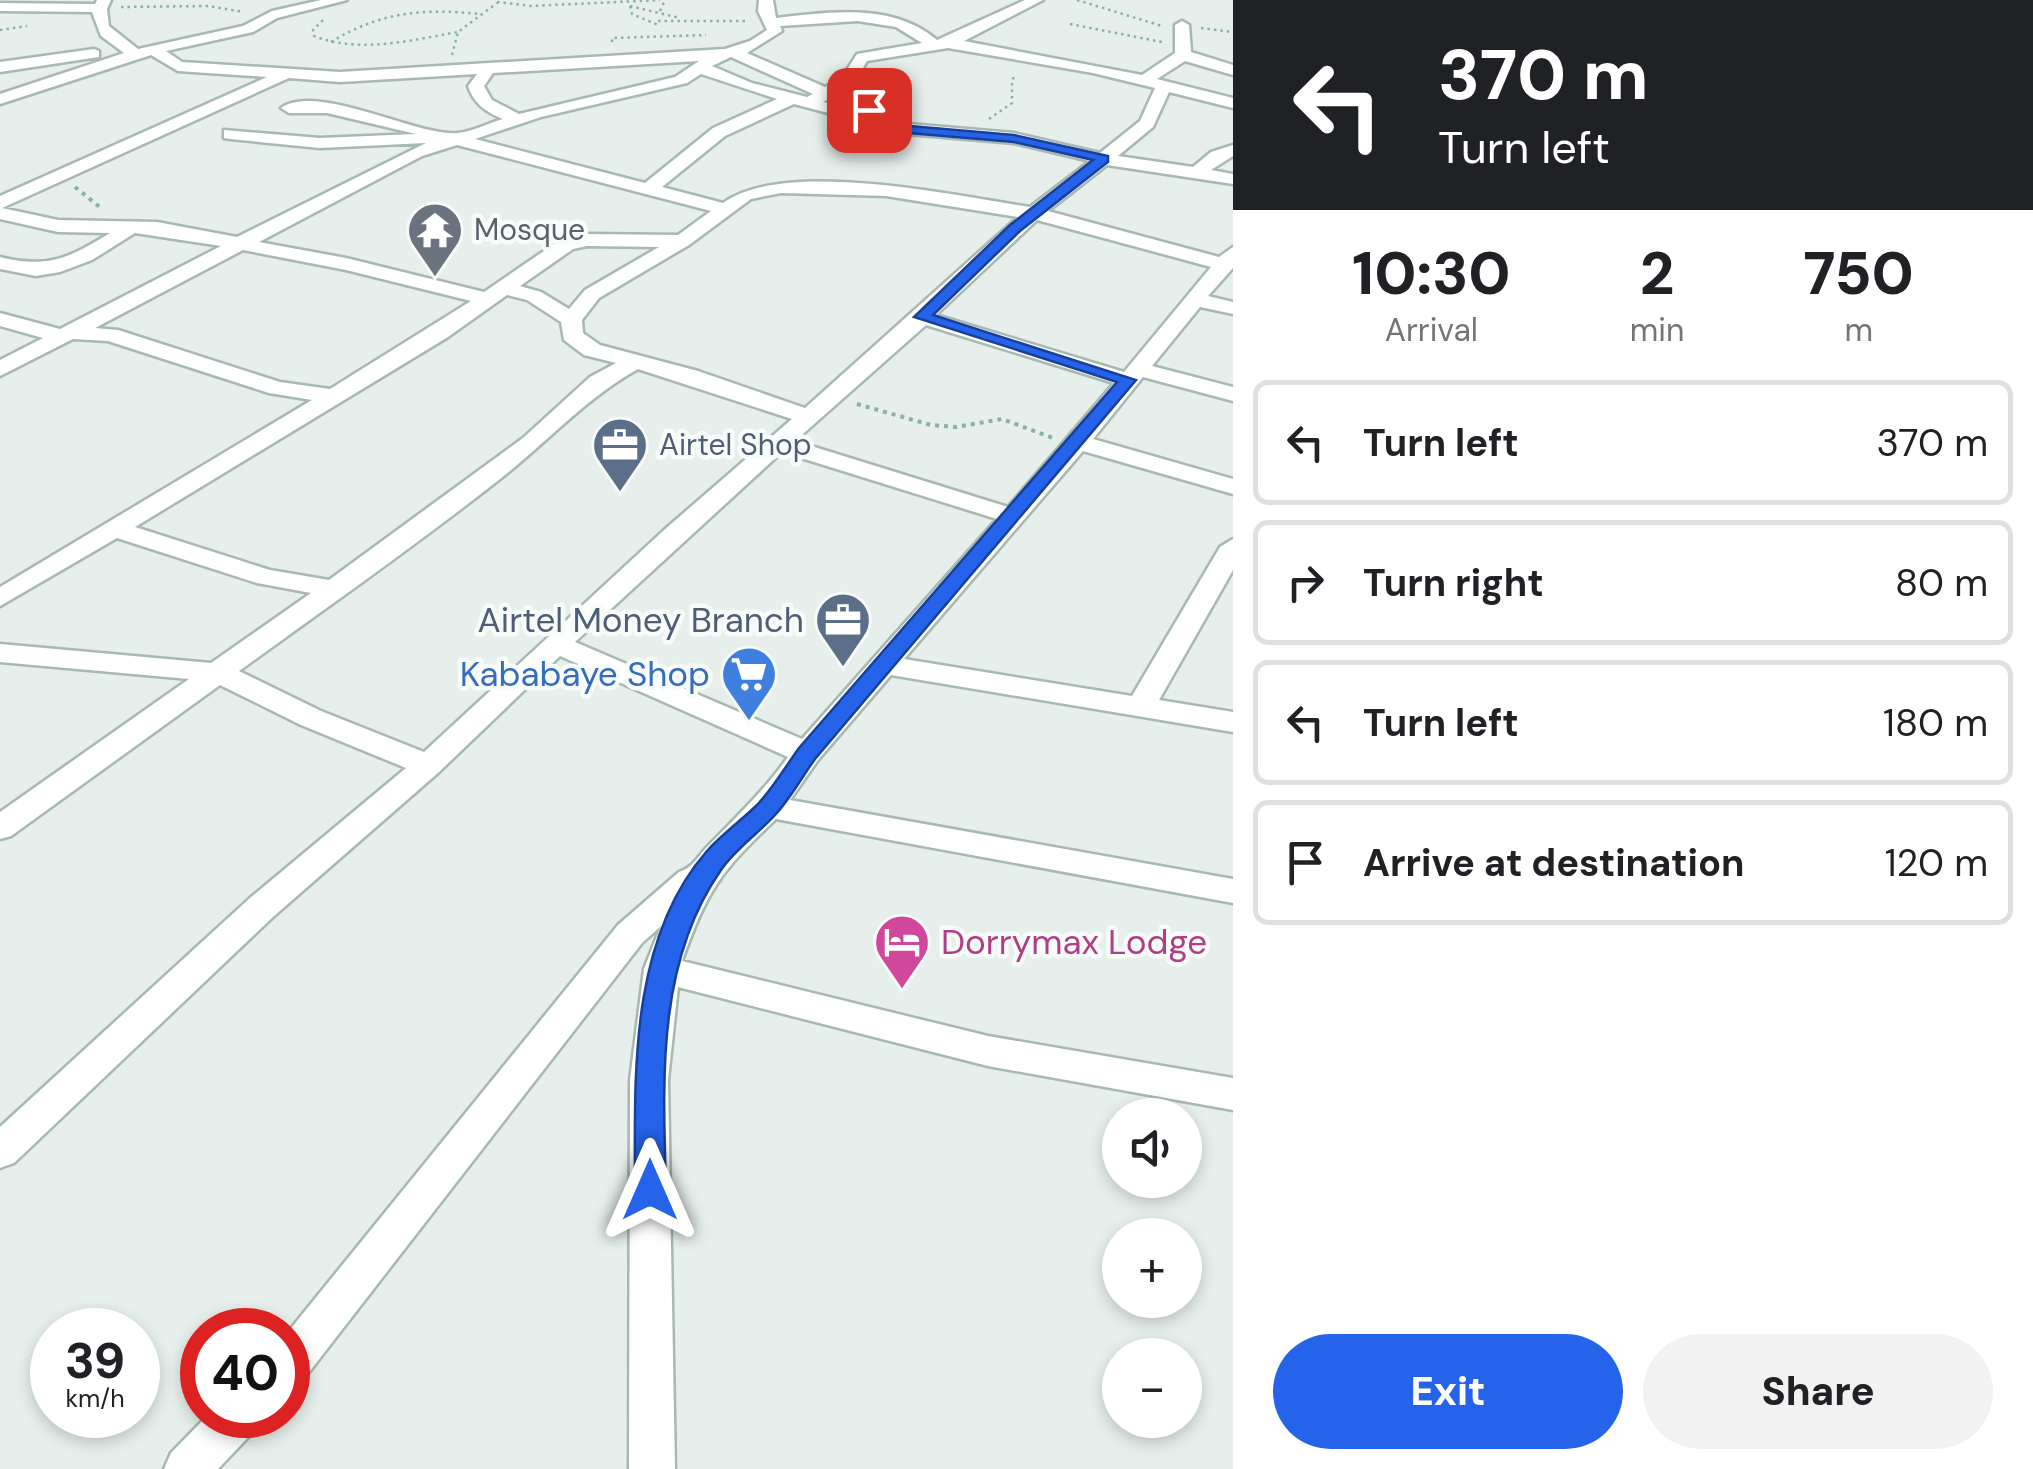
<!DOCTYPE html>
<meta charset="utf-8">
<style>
body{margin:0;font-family:"DM Sans",sans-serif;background:#f2f2f2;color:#202124;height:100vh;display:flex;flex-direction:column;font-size:38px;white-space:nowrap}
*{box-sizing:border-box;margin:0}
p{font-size:32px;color:#757577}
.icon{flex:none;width:55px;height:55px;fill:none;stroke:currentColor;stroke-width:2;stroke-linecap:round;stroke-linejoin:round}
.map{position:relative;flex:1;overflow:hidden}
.drawer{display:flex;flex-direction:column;background:#fff;width:800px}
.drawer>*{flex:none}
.hud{background:#202124;color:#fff;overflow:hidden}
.tools{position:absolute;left:1102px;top:1098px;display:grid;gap:20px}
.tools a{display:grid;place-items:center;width:100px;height:100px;border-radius:50%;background:#fff;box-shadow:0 5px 15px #0003;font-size:50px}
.speed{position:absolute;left:30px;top:1308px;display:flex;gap:20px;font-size:50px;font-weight:700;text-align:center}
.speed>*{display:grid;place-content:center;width:130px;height:130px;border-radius:50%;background:#fff;box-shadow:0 5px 15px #0003;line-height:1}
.speed small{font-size:25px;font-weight:400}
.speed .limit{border:15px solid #d22;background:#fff;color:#111}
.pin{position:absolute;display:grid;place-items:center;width:85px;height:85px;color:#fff;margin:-42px;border-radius:20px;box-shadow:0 5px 15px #0006}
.me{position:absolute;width:110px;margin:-55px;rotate:0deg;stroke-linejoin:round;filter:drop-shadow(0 0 8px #0008)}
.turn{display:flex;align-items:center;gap:35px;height:210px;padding:0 40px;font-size:45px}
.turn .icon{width:130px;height:130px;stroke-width:2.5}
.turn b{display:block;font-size:70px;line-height:85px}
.eta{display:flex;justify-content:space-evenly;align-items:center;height:170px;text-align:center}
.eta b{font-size:60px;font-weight:800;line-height:70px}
.button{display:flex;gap:20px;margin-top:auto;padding:20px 40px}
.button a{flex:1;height:115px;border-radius:60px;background:#2563eb;color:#fff;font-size:40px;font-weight:800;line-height:115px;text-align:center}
.button a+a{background:#f2f2f2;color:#202124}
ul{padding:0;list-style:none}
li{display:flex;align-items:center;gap:30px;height:125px;margin:0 20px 15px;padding:0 20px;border:5px solid #e0e0e0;border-radius:15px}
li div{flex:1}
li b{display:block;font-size:38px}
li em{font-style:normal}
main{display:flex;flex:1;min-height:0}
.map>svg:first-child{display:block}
</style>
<main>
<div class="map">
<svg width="1233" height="1469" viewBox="0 0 1233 1469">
<rect width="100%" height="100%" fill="#e6efeb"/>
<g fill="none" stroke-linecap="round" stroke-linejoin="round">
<!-- minor casing -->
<g stroke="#a8b8b2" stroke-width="5">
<path id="minor" d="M97 0H111L107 9 109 26 138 49 243 26 272 11 321 0H347L277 18 253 32 166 51 182 62 340 72 725 49 750 41 767 30 758 11 759 0H773L776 18C829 12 893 2 937 40L1025 0H1043L964 41 1142 75 1175 53V25L1182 21 1189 25 1191 52 1233 65V75L1185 61 1157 79 1233 98V108L1169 92 1153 127 1118 156 1193 167 1211 152 1233 145V156L1211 170 1233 174V184L1107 165 1048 211 1219 257 1233 247V268L1208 296 1233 302V314L1200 307 1152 366 1233 387V401L1143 377 1093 439 1233 479V494L1083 451 904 659 1132 696 1220 547 1233 539V570L1159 700 1233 712V732L891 675 818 760 790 800 1233 879V903L776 819C720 872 708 889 682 961L988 1036 1233 1078V1110L988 1066 678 987 668 1080 675 1469H629L630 1080 644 969 661 926 642 943 303 1380 288 1386V1332L618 925 679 872C694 867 697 857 708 846 737 816 764 791 788 757L560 656 439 772 274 916 14 1163 0 1168V1127L250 898 406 768 301 725 220 685 11 836 0 839V812L189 679 0 662V644L211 663 311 593 257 583 117 538 0 606V587L312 400 269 393 108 341 73 339 0 376V360L43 338 0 326V313L60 329 221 246 135 233 92 260 60 272 36 276 0 269V257C48 269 69 258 110 233L58 232 0 219V196L267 77 178 71 151 55 0 104V94L124 53 101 36 92 12 0 11V3L95 4ZM858 21 896 27 922 43 857 54 841 79 825 87 747 53 782 31 780 26ZM948 48 1093 73 1155 88 1140 121 1100 153 1014 133 909 124 823 102 853 85 867 61ZM731 57 813 94 807 97 752 83 712 66ZM699 61 675 77 519 114 492 100 484 86 493 73ZM477 74 468 86C474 104 486 112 503 119 488 123 472 132 457 133 418 137 317 82 281 108L289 113H327L416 134 320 138 224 130V138L230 139 320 148 426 143 237 237 157 222 58 220 2 208 289 78 340 82ZM701 74 777 99 713 128 645 183 475 139 541 117 687 83ZM794 104 908 134 1014 143 1090 161 1030 207C956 196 784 158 723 203L662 187 725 136ZM457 145 711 211 678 235 587 234 560 240 484 292 346 258 259 242 422 156ZM781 193 886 196 1018 217 805 408 698 371 600 345 583 333 582 320 599 298 689 245 751 199ZM1037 220 1211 267 1124 372 936 315ZM587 246 659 247 585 290 569 309 541 292 520 286 573 249ZM243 250 346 270 471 301 330 389 280 382 118 330 95 328ZM507 295 527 300 561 322 564 340 584 355 616 363 590 377 523 438 329 580 270 570 135 527 448 337ZM926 325 1114 383 1008 507 795 441ZM638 369 792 419 663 531 424 752 321 711 239 671C326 608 415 546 500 479 546 443 586 398 638 369ZM782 452 997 519 802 739 575 642Z
M94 49 99 51V57L0 72V62Z
M208 1415H261L255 1430 218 1469H164L171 1453Z"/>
</g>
<!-- path-far1 -->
<path stroke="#86b3a5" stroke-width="2.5" stroke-dasharray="2.5 4" stroke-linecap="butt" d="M1077 0 1162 26
M497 2 531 6 660 0
M630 6 680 18
M630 6 632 14 658 25
M121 7 208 6 244 12
M660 11 665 0
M323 20 313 30 314 36C360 54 411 40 458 32
M658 21H748
M1070 24 1162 42
M1201 28 1233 32
M0 30 27 26
M331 42C380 12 423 8 479 14
M612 42V38L706 35
M452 55 458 32 497 3
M989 119 1012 103V80L1016 74"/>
<!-- path -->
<path stroke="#86b3a5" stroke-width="4" stroke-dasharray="4 5" stroke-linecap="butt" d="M75 187 101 208
M857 404 931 425 956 427 1002 419 1053 438"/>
<!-- minor -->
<use href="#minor" fill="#fff" fill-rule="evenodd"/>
</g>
<!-- route -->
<path fill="#2563eb" stroke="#184099" stroke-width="2.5" d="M869 106 910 126 1014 135 1108 156V162L1020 231 933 315 1136 380 815 759C802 777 790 799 775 815 758 834 735 849 721 870 656 963 663 1081 666 1190L661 1199 650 1203 640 1199 635 1190C635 1078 628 941 707 851 722 834 742 820 758 804 773 788 786 766 799 748L1117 382 914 317 1010 225 1093 160 1014 142 908 133 865 113V108Z"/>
<!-- icons -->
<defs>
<g id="temple-pin" transform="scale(2.875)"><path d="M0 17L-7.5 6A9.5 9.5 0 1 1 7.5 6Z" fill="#6b7280" stroke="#f7fbf9"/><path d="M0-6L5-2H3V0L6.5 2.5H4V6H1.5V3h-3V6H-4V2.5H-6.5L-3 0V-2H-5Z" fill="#fff"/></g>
<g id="office-pin" transform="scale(2.875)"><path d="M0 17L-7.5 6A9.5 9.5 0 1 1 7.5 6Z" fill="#5c6f8a" stroke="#f7fbf9"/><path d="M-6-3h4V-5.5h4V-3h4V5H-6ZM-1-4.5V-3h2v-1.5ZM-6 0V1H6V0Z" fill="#fff"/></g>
<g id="supermarket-pin" transform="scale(2.875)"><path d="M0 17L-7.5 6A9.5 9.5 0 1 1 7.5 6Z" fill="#3f7fe0" stroke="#f7fbf9"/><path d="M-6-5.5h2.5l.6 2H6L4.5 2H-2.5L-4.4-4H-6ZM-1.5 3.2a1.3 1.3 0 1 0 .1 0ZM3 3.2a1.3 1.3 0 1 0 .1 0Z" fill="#fff"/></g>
<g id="hotel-pin" transform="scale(2.875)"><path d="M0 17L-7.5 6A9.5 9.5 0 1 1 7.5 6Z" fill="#d1479c" stroke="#f7fbf9"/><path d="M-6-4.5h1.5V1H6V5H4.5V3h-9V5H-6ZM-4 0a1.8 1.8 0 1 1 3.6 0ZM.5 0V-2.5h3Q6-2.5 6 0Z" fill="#fff"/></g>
</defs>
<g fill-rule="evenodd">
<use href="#temple-pin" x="435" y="230"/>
<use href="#office-pin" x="620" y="445"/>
<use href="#office-pin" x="843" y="620"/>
<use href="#supermarket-pin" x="749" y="674"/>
<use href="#hotel-pin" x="902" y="942"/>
</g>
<g text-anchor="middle" stroke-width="9" stroke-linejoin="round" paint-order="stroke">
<!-- far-worship labels -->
<g font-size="30" fill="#5b616d" stroke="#f7fbf9" text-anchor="start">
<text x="474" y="240">Mosque</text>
</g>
<!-- far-service labels -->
<g font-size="30" fill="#4e5e75" stroke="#f7fbf9" text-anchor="start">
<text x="659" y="455">Airtel Shop</text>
</g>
<!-- service labels -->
<g font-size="35" fill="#4e5e75" stroke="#f7fbf9" text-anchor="end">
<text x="804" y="632">Airtel Money Branch</text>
</g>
<!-- shop labels -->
<g font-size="35" fill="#366cbe" stroke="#f7fbf9" text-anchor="end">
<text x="710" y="686">Kababaye Shop</text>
</g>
<!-- hotel labels -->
<g font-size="35" fill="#b23c85" stroke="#f7fbf9" text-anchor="start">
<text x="941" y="954">Dorrymax Lodge</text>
</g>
</g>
</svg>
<div class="tools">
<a><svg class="icon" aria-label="sound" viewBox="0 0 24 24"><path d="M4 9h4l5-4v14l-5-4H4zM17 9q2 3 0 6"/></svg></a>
<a>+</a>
<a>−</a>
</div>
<div class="speed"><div>39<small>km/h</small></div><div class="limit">40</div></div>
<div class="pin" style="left:869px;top:110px;background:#d93025"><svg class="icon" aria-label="arrive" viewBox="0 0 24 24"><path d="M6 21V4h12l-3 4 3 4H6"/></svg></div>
<svg class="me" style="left:650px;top:1190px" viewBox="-20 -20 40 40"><path d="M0-17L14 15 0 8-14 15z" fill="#2563eb" stroke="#fff" stroke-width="4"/></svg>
</div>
<section class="drawer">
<div class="hud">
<div class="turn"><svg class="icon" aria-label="left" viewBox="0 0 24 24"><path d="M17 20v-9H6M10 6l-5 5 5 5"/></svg><div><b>370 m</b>Turn left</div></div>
</div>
<div class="eta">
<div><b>10:30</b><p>Arrival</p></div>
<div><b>2</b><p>min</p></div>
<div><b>750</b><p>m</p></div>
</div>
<ul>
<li><svg class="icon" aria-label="left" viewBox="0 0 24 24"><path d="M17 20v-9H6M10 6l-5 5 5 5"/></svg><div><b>Turn left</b></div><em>370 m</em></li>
<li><svg class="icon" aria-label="right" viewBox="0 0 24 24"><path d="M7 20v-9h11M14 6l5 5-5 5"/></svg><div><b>Turn right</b></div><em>80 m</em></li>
<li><svg class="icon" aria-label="left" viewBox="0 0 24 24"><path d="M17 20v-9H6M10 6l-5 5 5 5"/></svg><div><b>Turn left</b></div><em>180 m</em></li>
<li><svg class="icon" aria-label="arrive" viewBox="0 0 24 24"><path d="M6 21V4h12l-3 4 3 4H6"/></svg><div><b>Arrive at destination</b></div><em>120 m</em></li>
</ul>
<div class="button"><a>Exit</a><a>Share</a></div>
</section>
</main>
